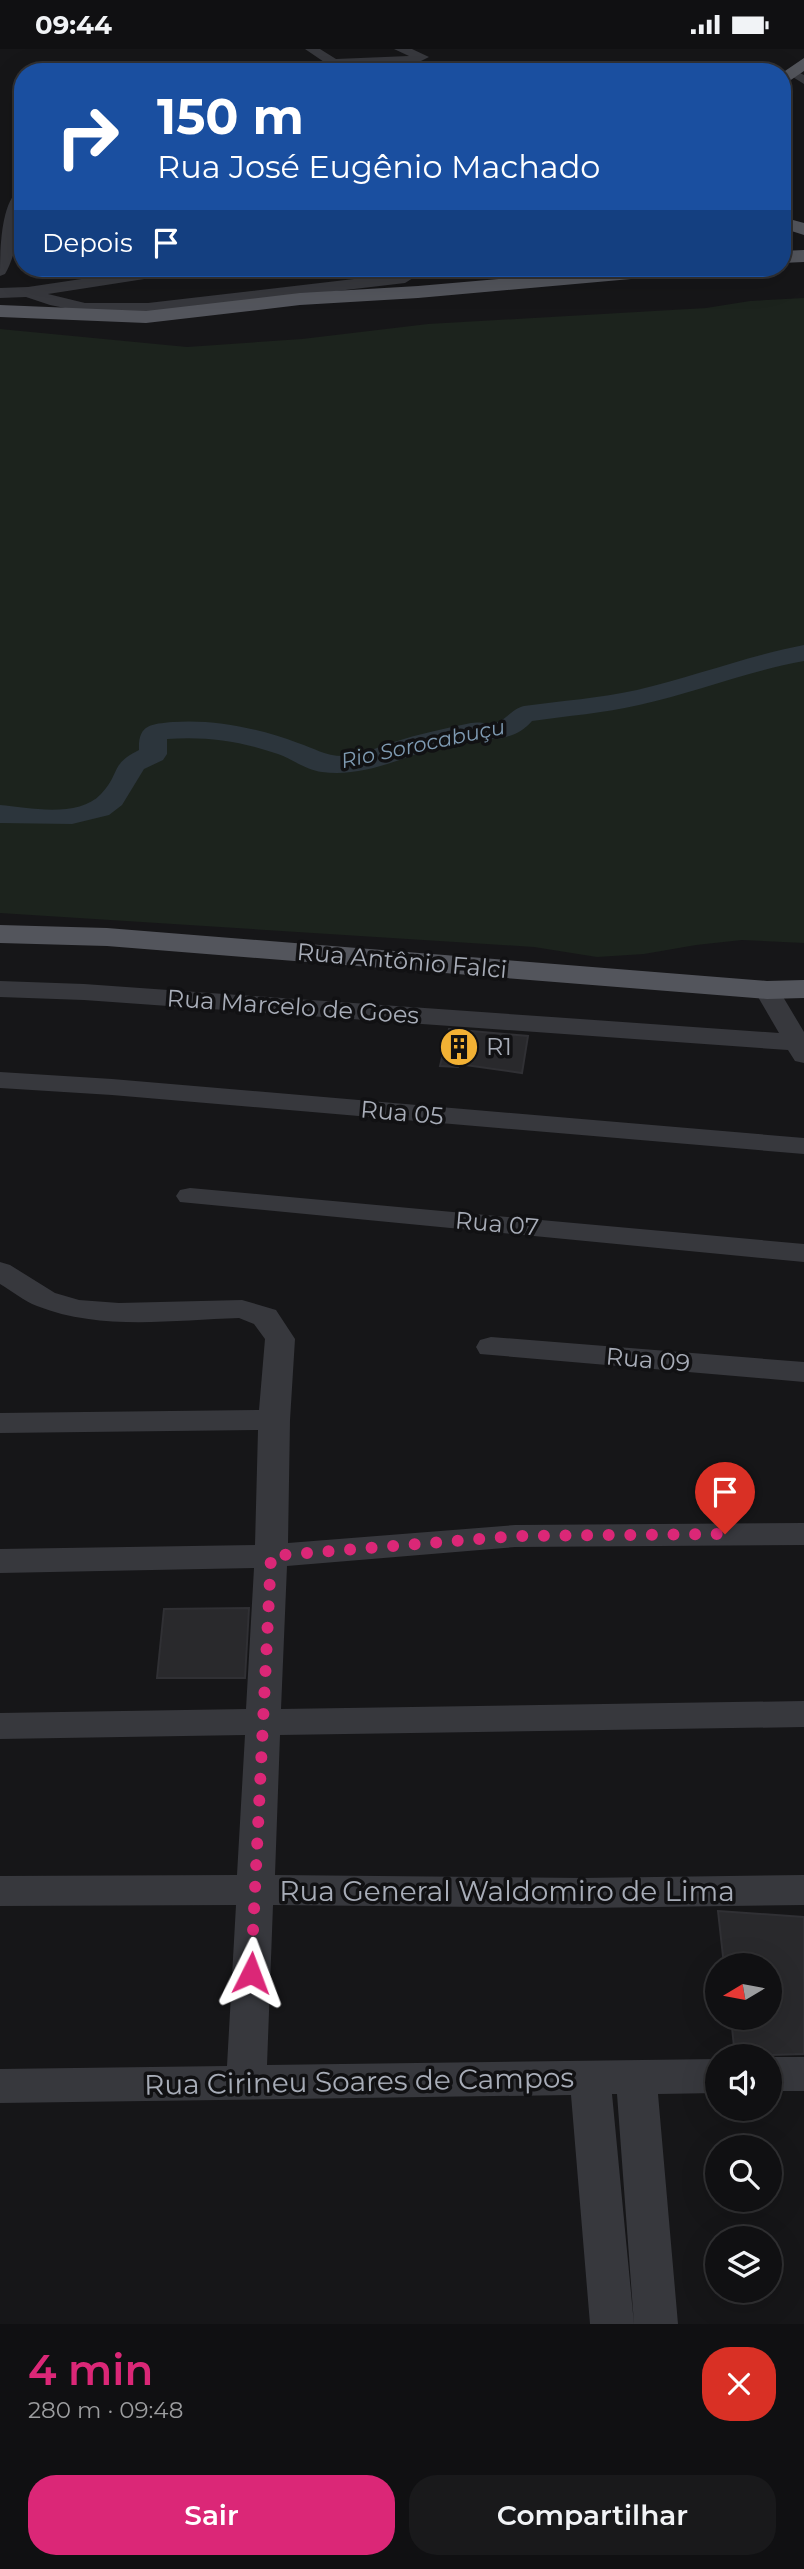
<!DOCTYPE html>
<html lang="pt">
<meta charset="utf-8">
<style>
body{margin:0;font-family:Montserrat,sans-serif;background:#19191b;color:#f1f3f6;height:100vh;display:flex;flex-direction:column;font-size:26px;white-space:nowrap}
*{box-sizing:border-box;margin:0}
p{font-size:23px;color:#9c9d9f}
.icon{flex:none;width:38px;height:38px;fill:none;stroke:currentColor;stroke-width:2;stroke-linecap:round;stroke-linejoin:round}
.map{position:relative;height:2275px;overflow:hidden}
.panel{display:flex;flex-direction:column;background:#101012;flex:1}
.panel>*{flex:none}
.hud{position:absolute;left:14px;top:14px;width:777px;height:214px;border-radius:28px;box-shadow:0 7px 28px #0002,0 0 0 2px #303032;background:#1a4fa0;color:#fff;overflow:hidden}
.needle{width:46px;rotate:260deg}
.fabs{position:absolute;left:705px;top:1904px;display:grid;gap:14px}
.fabs a{display:grid;place-items:center;width:77px;height:77px;border-radius:50%;background:#101012;box-shadow:0 7px 28px #0002,0 0 0 2px #303032;font-size:35px}
.pin{position:absolute;display:grid;place-items:center;width:60px;height:60px;color:#fff;margin:-72px -30px;border-radius:50% 50% 50% 0;rotate:-45deg;box-shadow:0 0 7px #0007}
.pin .icon{rotate:45deg}
.me{position:absolute;width:77px;margin:-38px;rotate:3deg;stroke-linejoin:round;filter:drop-shadow(0 0 5px #0008)}
.turn{display:flex;align-items:center;gap:24px;height:147px;padding:0 28px;font-size:32px}
.turn .icon{width:91px;height:91px;stroke-width:2.5}
.turn b{display:block;font-size:49px;line-height:60px}
.then{display:flex;align-items:center;height:66px;padding:0 28px;background:#0003;gap:14px;font-size:26px}
.round{display:grid;place-items:center;flex:none;width:74px;height:74px;border-radius:28px;background:#19191b}
.headline{display:flex;align-items:center;justify-content:space-between;height:119px;padding:0 28px}
h1{font-size:42px;font-weight:600;line-height:52px;color:#db2777}
.button{display:flex;gap:14px;margin-top:auto;padding:14px 28px}
.button a{flex:1;height:80px;border-radius:28px;background:#db2777;color:#fff;font-size:28px;font-weight:600;line-height:80px;text-align:center}
.button a+a{background:#19191b;color:#f1f3f6}
.status{display:flex;justify-content:space-between;align-items:center;height:49px;padding:0 35px;background:#101012;direction:ltr}
.status svg{height:19px;fill:currentColor}
.map>svg:first-child{display:block}
</style>
<div class="status"><b>09:44</b><svg viewBox="0 0 49 12"><path d="M0 12V9h3v3zM5 12V6h3v6zM10 12V3h3v9zM15 12V0h3v12zM26 1h20v11H26zM47 4h2v5h-2z"/></svg></div>
<div class="map">
<svg width="804" height="2275" viewBox="0 0 804 2275">
<rect width="100%" height="100%" fill="#161618"/>
<!-- green -->
<path fill="#1c231d" d="M804 249V894L742 891 696 896 644 905 597 908 534 898 0 864V280L187 298 302 290 428 275 706 259 750 252Z"/>
<g fill="none" stroke-linecap="round" stroke-linejoin="round">
<!-- river -->
<path fill="#2c353c" fill-rule="evenodd" d="M804 596V612C748 622 694 644 639 656 604 664 567 667 532 672 524 681 517 685 506 688 494 692 485 688 474 690 422 696 375 730 322 723 306 721 292 710 278 705 241 692 205 687 167 690V705L163 711 144 720 122 756 109 766 72 775 0 774V756C29 759 79 769 101 745 121 724 109 716 139 701 138 676 150 675 173 673 214 670 258 679 298 694 314 699 325 707 343 707 362 706 376 699 394 693 419 685 446 679 471 674 480 672 489 676 498 673 508 669 512 660 524 657 561 652 600 649 637 641 693 628 747 607 804 596Z"/>
</g>
<!-- building -->
<path fill="#29292c" stroke="#303034" stroke-width="2" d="M449 980 528 987 522 1024 458 1015V1018L440 1017Z
M249 1559 245 1629H157L164 1560Z
M718 1862 804 1868V2005L735 2007 731 1969H770V1916H724Z"/>
<g fill="none" stroke-linecap="round" stroke-linejoin="round">
<!-- minor -->
<path fill="#37383d" fill-rule="evenodd" d="M305 0H320L336 10 409 7 394 0H412L429 8 415 15 338 18 334 23H321L327 15Z
M182 19H247L253 23H176Z
M794 21 804 26V35L788 25Z
M23 139C23 161 17 206 5 225L0 227C0 205 0 147 23 139Z
M155 219H191L183 224 48 245 85 254H148L405 224 413 229 405 234 148 264 85 263 50 256 26 248 0 249V239L28 238Z
M0 932 84 935 779 984 754 941 758 936 767 933 776 936 804 983V1014L795 1012 788 1001 84 951 0 948Z
M0 1023 112 1030 804 1089V1105L112 1046 0 1039Z
M190 1139 804 1195V1213L180 1153 176 1147 180 1141Z
M0 1213 10 1216 55 1244 79 1251 119 1254 242 1251 276 1261 295 1290 290 1371 288 1494 515 1476 804 1474V1496L515 1498 287 1517 281 1660 804 1652V1678L280 1686 275 1826 583 1829 804 1826V1856L583 1859 273 1856 267 2016 718 2010V2044L658 2045 678 2275H634L617 2045H612L634 2275H590L571 2046 0 2054V2020L227 2017 236 1856 0 1857V1827L237 1826 245 1686 0 1690V1664L246 1660 254 1519 0 1524V1500L255 1496 258 1381 0 1384V1364L259 1361 265 1290 254 1275 239 1269C173 1271 100 1282 37 1257 24 1252 12 1242 0 1235Z
M491 1288 804 1313V1333L480 1305 476 1298 480 1291Z
M770 2008H804V2042H770Z"/>
<!-- major -->
<path fill="#53555c" fill-rule="evenodd" d="M804 9V22L782 37V24Z
M782 168 804 174V186L782 179Z
M804 201V213L782 214V202Z
M625 219H697L687 225 418 249 300 256 146 274 0 268V256L146 262 300 244 418 237Z
M0 876 107 879 767 932 804 931V949L767 950 107 897 0 894Z"/>
</g>
<g fill="none" stroke-linecap="round" stroke-linejoin="round">
<!-- route -->
<path stroke="#db2777" stroke-width="12" stroke-dasharray="0 21.6" d="M251 1924 271 1507 515 1487 725 1485"/>
</g>
<!-- icons -->
<defs>
<g id="building-disc" transform="scale(2.0125)"><circle r="9.5" fill="#f2b134" stroke="#111113"/><path d="M-4-6H4V6H1V3H-1V6H-4ZM-2.5-4.3h1.7v1.8h-1.7ZM.8-4.3h1.7v1.8H.8ZM-2.5-1h1.7V.8h-1.7ZM.8-1h1.7V.8H.8Z" fill="#111"/></g>
</defs>
<g fill-rule="evenodd">
<use href="#building-disc" x="459" y="998"/>
</g>
<g text-anchor="middle" stroke-width="7" stroke-linejoin="round" paint-order="stroke">
<!-- far-water labels -->
<g font-size="21" font-style="italic" fill="#7f9bb3" stroke="#111113">
<text transform="translate(423 695) rotate(-12)" y="7">Rio Sorocabuçu</text>
</g>
<!-- street labels -->
<g font-size="24" fill="#a8adb8" stroke="#111113">
<text transform="translate(402 912) rotate(5)" y="8">Rua Antônio Falci</text>
<text transform="translate(293 958) rotate(4)" y="8">Rua Marcelo de Goes</text>
<text transform="translate(402 1064) rotate(5)" y="8">Rua 05</text>
<text transform="translate(497 1175) rotate(5)" y="8">Rua 07</text>
<text transform="translate(648 1311) rotate(5)" y="8">Rua 09</text>
</g>
<!-- poi labels -->
<g font-size="24" fill="#a8adb8" stroke="#111113" text-anchor="start">
<text x="486" y="1006">R1</text>
</g>
<!-- near-street labels -->
<g font-size="28" fill="#a8adb8" stroke="#111113">
<text x="507" y="1852">Rua General Waldomiro de Lima</text>
<text transform="translate(359 2032) rotate(-1)" y="10">Rua Cirineu Soares de Campos</text>
</g>
</g>
</svg>
<div class="fabs">
<a><svg class="needle" viewBox="-14 -14 28 28"><path d="M0-13l5 13h-10z" fill="#e53935"/><path d="M0 13l5-13h-10z" fill="#9c9d9f"/></svg></a>
<a><svg class="icon" aria-label="sound" viewBox="0 0 24 24"><path d="M4 9h4l5-4v14l-5-4H4zM17 9q2 3 0 6"/></svg></a>
<a><svg class="icon" aria-label="search" viewBox="0 0 24 24"><circle cx="10" cy="10" r="6"/><path d="M15 15l6 6"/></svg></a>
<a><svg class="icon" aria-label="layers" viewBox="0 0 24 24"><path d="M12 4l9 5-9 5-9-5zM3 14l9 5 9-5"/></svg></a>
</div>
<div class="pin" style="left:725px;top:1485px;background:#d93025"><svg class="icon" aria-label="arrive" viewBox="0 0 24 24"><path d="M6 21V4h12l-3 4 3 4H6"/></svg></div>
<svg class="me" style="left:251px;top:1924px" viewBox="-20 -20 40 40"><path d="M0-17L14 15 0 8-14 15z" fill="#db2777" stroke="#fff" stroke-width="4"/></svg>
<div class="hud">
<div class="turn"><svg class="icon" aria-label="right" viewBox="0 0 24 24"><path d="M7 20v-9h11M14 6l5 5-5 5"/></svg><div><b>150 m</b>Rua José Eugênio Machado</div></div>
<div class="then">Depois<svg class="icon" aria-label="arrive" viewBox="0 0 24 24"><path d="M6 21V4h12l-3 4 3 4H6"/></svg></div>
</div>
</div>
<section class="panel">
<div class="headline"><div><h1>4 min</h1><p>280 m · 09:48</p></div><a class="round" style="background:#d93025;color:#fff"><svg class="icon" aria-label="close" viewBox="0 0 24 24"><path d="M6 6l12 12M18 6L6 18"/></svg></a></div>
<div class="button"><a>Sair</a><a>Compartilhar</a></div>
</section>
